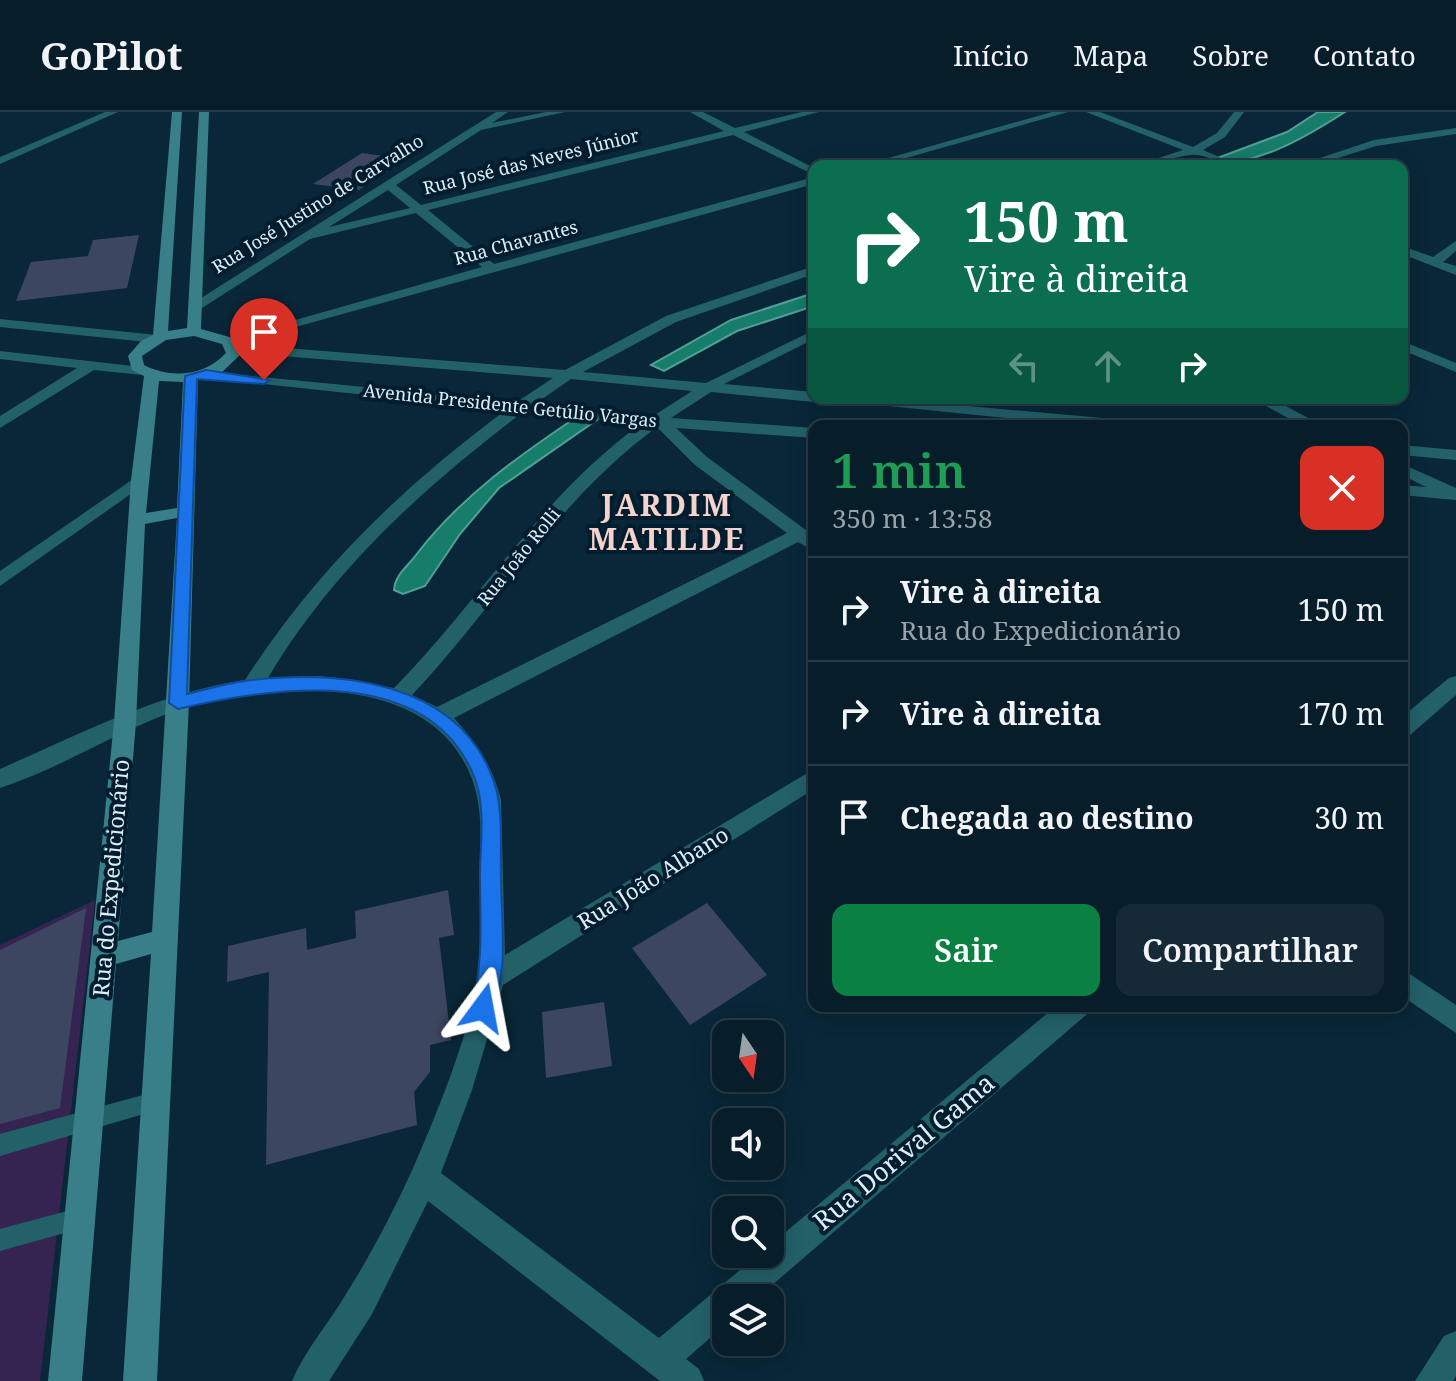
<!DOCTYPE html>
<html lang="pt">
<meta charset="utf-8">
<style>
body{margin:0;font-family:"Noto Serif",serif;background:#152a36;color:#f1f3f6;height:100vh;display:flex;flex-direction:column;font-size:30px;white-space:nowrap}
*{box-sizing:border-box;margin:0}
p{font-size:26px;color:#98a2a8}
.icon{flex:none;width:44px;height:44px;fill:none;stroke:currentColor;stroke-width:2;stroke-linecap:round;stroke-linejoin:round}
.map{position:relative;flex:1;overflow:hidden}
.details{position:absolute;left:808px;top:308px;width:600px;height:592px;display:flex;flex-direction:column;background:#071d2a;border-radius:16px;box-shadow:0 4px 20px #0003,0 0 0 2px #283b47}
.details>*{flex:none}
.banner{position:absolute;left:808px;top:48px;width:600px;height:244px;border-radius:16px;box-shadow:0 4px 20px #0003,0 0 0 2px #283b47;background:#0b6e4f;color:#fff;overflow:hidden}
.needle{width:52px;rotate:167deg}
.tools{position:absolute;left:712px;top:908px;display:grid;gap:16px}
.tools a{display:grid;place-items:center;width:72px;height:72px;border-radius:16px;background:#071d2a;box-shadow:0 4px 20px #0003,0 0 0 2px #283b47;font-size:40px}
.pin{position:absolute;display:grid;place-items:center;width:68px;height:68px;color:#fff;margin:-82px -34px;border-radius:50% 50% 50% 0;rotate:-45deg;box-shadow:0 0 8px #0007}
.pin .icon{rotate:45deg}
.me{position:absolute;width:88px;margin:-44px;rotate:13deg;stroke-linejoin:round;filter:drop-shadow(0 0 6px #0008)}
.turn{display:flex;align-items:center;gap:28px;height:168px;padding:0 24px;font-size:36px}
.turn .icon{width:104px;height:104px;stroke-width:2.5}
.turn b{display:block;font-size:56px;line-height:68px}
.lanes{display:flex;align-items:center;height:76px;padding:0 24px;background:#0003;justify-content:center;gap:40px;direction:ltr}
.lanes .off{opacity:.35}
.round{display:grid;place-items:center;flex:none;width:84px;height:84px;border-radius:16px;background:#152a36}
.head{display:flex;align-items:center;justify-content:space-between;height:136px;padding:0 24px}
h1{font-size:48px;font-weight:600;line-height:60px;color:#1e9e55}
.cta{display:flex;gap:16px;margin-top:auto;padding:16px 24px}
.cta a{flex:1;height:92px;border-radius:16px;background:#0b8043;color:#fff;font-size:32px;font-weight:600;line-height:92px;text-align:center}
.cta a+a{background:#152a36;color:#f1f3f6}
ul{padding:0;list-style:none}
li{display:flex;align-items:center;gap:24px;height:104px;padding:0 24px;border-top:2px solid #283b47}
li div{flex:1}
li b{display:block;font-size:30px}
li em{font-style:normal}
header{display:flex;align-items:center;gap:48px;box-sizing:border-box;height:112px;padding:0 40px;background:#071d2a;border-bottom:2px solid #283b47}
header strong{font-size:38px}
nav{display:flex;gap:44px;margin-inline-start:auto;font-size:28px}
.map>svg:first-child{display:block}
</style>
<header>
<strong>GoPilot</strong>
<nav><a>Início</a><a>Mapa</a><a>Sobre</a><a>Contato</a></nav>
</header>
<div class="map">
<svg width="1456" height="1269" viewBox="0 0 1456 1269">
<rect width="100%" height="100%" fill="#092738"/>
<!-- green -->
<path fill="#352452" d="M95 788 40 1269H0V833Z"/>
<!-- water -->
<path fill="#157d6a" stroke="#519f95" stroke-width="2" d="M1318 0H1345C1297 31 1255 54 1196 54L1287 20Z
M814 181V194L737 219 664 259 651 253 731 208Z
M581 302 598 307 499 376 460 422 425 474 403 482 394 478C395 463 407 455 416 443 461 384 520 343 581 302Z"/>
<!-- building -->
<path fill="#3c4660" d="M362 41 406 47 359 78 313 72Z
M139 123 127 176 16 189 31 150 88 144 93 128Z
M448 778 454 823 439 826 451 928 430 933V960L414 980 417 1013 266 1053 269 860 227 870 228 834 306 816 307 838 356 826 355 799Z
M707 791 767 863 690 913 632 836Z
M86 796 60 996 0 1012V838Z
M604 890 612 954 546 966 542 900Z"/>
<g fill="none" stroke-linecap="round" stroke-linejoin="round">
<!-- service -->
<path fill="#236169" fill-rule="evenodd" d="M154 980 161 983 164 990 161 997 0 1044V1022Z
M78 1096 86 1099 89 1107 86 1115 0 1139V1117Z"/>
<!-- minor -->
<path fill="#236169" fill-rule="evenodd" d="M105 0H118L0 52V45Z
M496 0H508L492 11 546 0H565L481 18 396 73 421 93 724 19 690 0H703L735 16 802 0H819L744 20 814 56V63L733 23 428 98 494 152 814 65V72L234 232 565 258 666 204 814 154V162L676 210 583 260 706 271 814 218V227L724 272 814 280V286H878L1136 309 1144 314H1083L820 287 814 290 711 280 671 306 814 316V326L676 316 707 345 814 424V439L798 430 454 606C476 630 493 655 501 688L505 843 814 657V677L503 873 472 978 441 1061 659 1226 759 1142H770V1133L1056 894H1089L1086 903 757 1186H726V1212L686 1247 699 1257 704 1269H660L428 1089 372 1202 329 1269H292C305 1238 329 1211 346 1182 372 1141 394 1098 414 1054 437 1001 467 928 477 871 483 838 480 802 480 769 480 735 484 699 472 667 436 570 309 571 224 586 143 600 77 651 0 676V657C80 622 158 581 245 568 316 458 401 376 506 298L206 266 201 265V259L517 290 553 266 234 240 221 229 482 155 416 101 310 127 202 196 190 193ZM388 78 410 96 329 115ZM571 267 692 279 653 304 535 292ZM523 300 641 312C542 383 479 490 394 576L320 564 268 566C332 458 424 375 523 300ZM657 315 695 353 787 421 437 595 412 583C496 494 557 388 657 315Z
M1052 0H1068L878 54H860Z
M1086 0H1100L1193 35 1217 21 1234 0H1244L1225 25 1203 38 1240 54C1223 54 1205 41 1191 43 1171 45 1155 54 1134 54L1183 38Z
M1456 16V22L1376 34 1313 54H1296L1374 28Z
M1456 129V139L1443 150 1456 154V163L1402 142V134L1433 145Z
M0 207 157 223 164 227 157 231 0 215Z
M1402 229 1456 251V260L1402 238Z
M0 239 142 255 149 259 142 263 94 258 0 316V304L77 256 0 247Z
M1251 286H1271L1323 314H1303Z
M1402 333 1456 338V348L1402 343Z
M1402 352 1456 376V388L1402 383V373L1426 375 1402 363Z
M139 363 147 368 145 372 0 474V459Z
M1456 564V583L1410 623 1402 625V605L1449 566Z
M1402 857 1456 893V921L1402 884Z
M1456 1219V1264L1453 1269H1415L1444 1224Z"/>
<!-- secondary -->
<path fill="#387f89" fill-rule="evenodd" d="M172 0H182L168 219 187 216 199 0H209L201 217 233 226 241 242 220 262 198 268 189 591 157 1269H123L151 842 116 852 82 1269H48L114 610 131 368 144 264 132 258 128 244 141 229 153 223ZM194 224 222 232 226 241C205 264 171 267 144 253L142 244 166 228ZM159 269 183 270 177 396 146 401ZM177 406 152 820 118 829 136 610 145 412Z"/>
</g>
<!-- route -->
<path fill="#1a73e8" stroke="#114b97" stroke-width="2" d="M206 258 270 268 264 272 197 267 187 582C208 577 231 570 252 568 341 558 458 570 493 667 504 696 500 733 501 764 501 809 510 861 490 903L483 906 475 903 471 896C484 853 480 808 480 763 480 733 486 696 475 667 430 550 272 575 178 597L169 591 185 264Z"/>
<g text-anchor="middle" stroke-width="8" stroke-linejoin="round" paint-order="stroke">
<!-- far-street labels -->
<g font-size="18" fill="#ddeef9" stroke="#011d2e">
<text transform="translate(531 50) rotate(-14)" y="6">Rua José das Neves Júnior</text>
<text transform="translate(318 92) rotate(-32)" y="6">Rua José Justino de Carvalho</text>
<text transform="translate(516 131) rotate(-15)" y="6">Rua Chavantes</text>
<text transform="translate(510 294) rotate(6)" y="6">Avenida Presidente Getúlio Vargas</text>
<text transform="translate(519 445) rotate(-51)" y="6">Rua João Rolli</text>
</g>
<!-- street labels -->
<g font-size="22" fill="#ddeef9" stroke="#011d2e">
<text transform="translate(111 766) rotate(-85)" y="8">Rua do Expedicionário</text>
<text transform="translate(653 766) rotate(-32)" y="8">Rua João Albano</text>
</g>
<!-- near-street labels -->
<g font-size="26" fill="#ddeef9" stroke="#011d2e">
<text transform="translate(904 1040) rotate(-40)" y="9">Rua Dorival Gama</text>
</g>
<!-- district labels -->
<g font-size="30" font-weight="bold" letter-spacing="2" fill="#f5d2cc" stroke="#011d2e">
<text x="667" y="404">JARDIM<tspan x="667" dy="34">MATILDE</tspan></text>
</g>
</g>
</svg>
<div class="tools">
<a><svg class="needle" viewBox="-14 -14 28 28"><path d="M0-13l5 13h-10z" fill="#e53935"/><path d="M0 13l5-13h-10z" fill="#98a2a8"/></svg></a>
<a><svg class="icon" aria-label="sound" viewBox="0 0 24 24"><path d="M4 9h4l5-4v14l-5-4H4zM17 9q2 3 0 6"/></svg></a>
<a><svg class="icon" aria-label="search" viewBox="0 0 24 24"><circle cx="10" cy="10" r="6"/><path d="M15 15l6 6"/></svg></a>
<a><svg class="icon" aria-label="layers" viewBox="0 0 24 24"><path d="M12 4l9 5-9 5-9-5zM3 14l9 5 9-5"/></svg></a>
</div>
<div class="pin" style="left:264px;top:268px;background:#d93025"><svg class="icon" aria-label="arrive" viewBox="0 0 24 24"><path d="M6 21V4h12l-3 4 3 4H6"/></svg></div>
<svg class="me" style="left:483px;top:896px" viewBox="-20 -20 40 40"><path d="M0-17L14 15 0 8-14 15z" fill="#1a73e8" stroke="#fff" stroke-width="4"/></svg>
<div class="banner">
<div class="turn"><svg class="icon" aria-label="right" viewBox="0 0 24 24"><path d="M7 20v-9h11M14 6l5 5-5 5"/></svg><div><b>150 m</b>Vire à direita</div></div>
<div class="lanes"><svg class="icon off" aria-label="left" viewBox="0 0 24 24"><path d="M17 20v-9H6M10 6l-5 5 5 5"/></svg><svg class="icon off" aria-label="ahead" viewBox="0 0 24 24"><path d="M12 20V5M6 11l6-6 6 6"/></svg><svg class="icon" aria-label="right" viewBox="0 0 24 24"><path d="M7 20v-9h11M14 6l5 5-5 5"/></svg></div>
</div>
<section class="details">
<div class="head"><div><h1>1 min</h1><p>350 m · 13:58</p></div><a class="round" style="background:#d93025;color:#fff"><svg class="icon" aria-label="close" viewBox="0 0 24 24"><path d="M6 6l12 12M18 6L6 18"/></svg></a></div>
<ul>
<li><svg class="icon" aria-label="right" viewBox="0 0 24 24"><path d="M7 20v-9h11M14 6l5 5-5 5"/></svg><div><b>Vire à direita</b><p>Rua do Expedicionário</p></div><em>150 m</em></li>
<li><svg class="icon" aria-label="right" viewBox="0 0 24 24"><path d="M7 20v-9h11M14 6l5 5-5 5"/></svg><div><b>Vire à direita</b></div><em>170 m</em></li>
<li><svg class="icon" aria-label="arrive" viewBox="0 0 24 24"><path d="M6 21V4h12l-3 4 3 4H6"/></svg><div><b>Chegada ao destino</b></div><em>30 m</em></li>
</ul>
<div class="cta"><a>Sair</a><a>Compartilhar</a></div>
</section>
</div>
